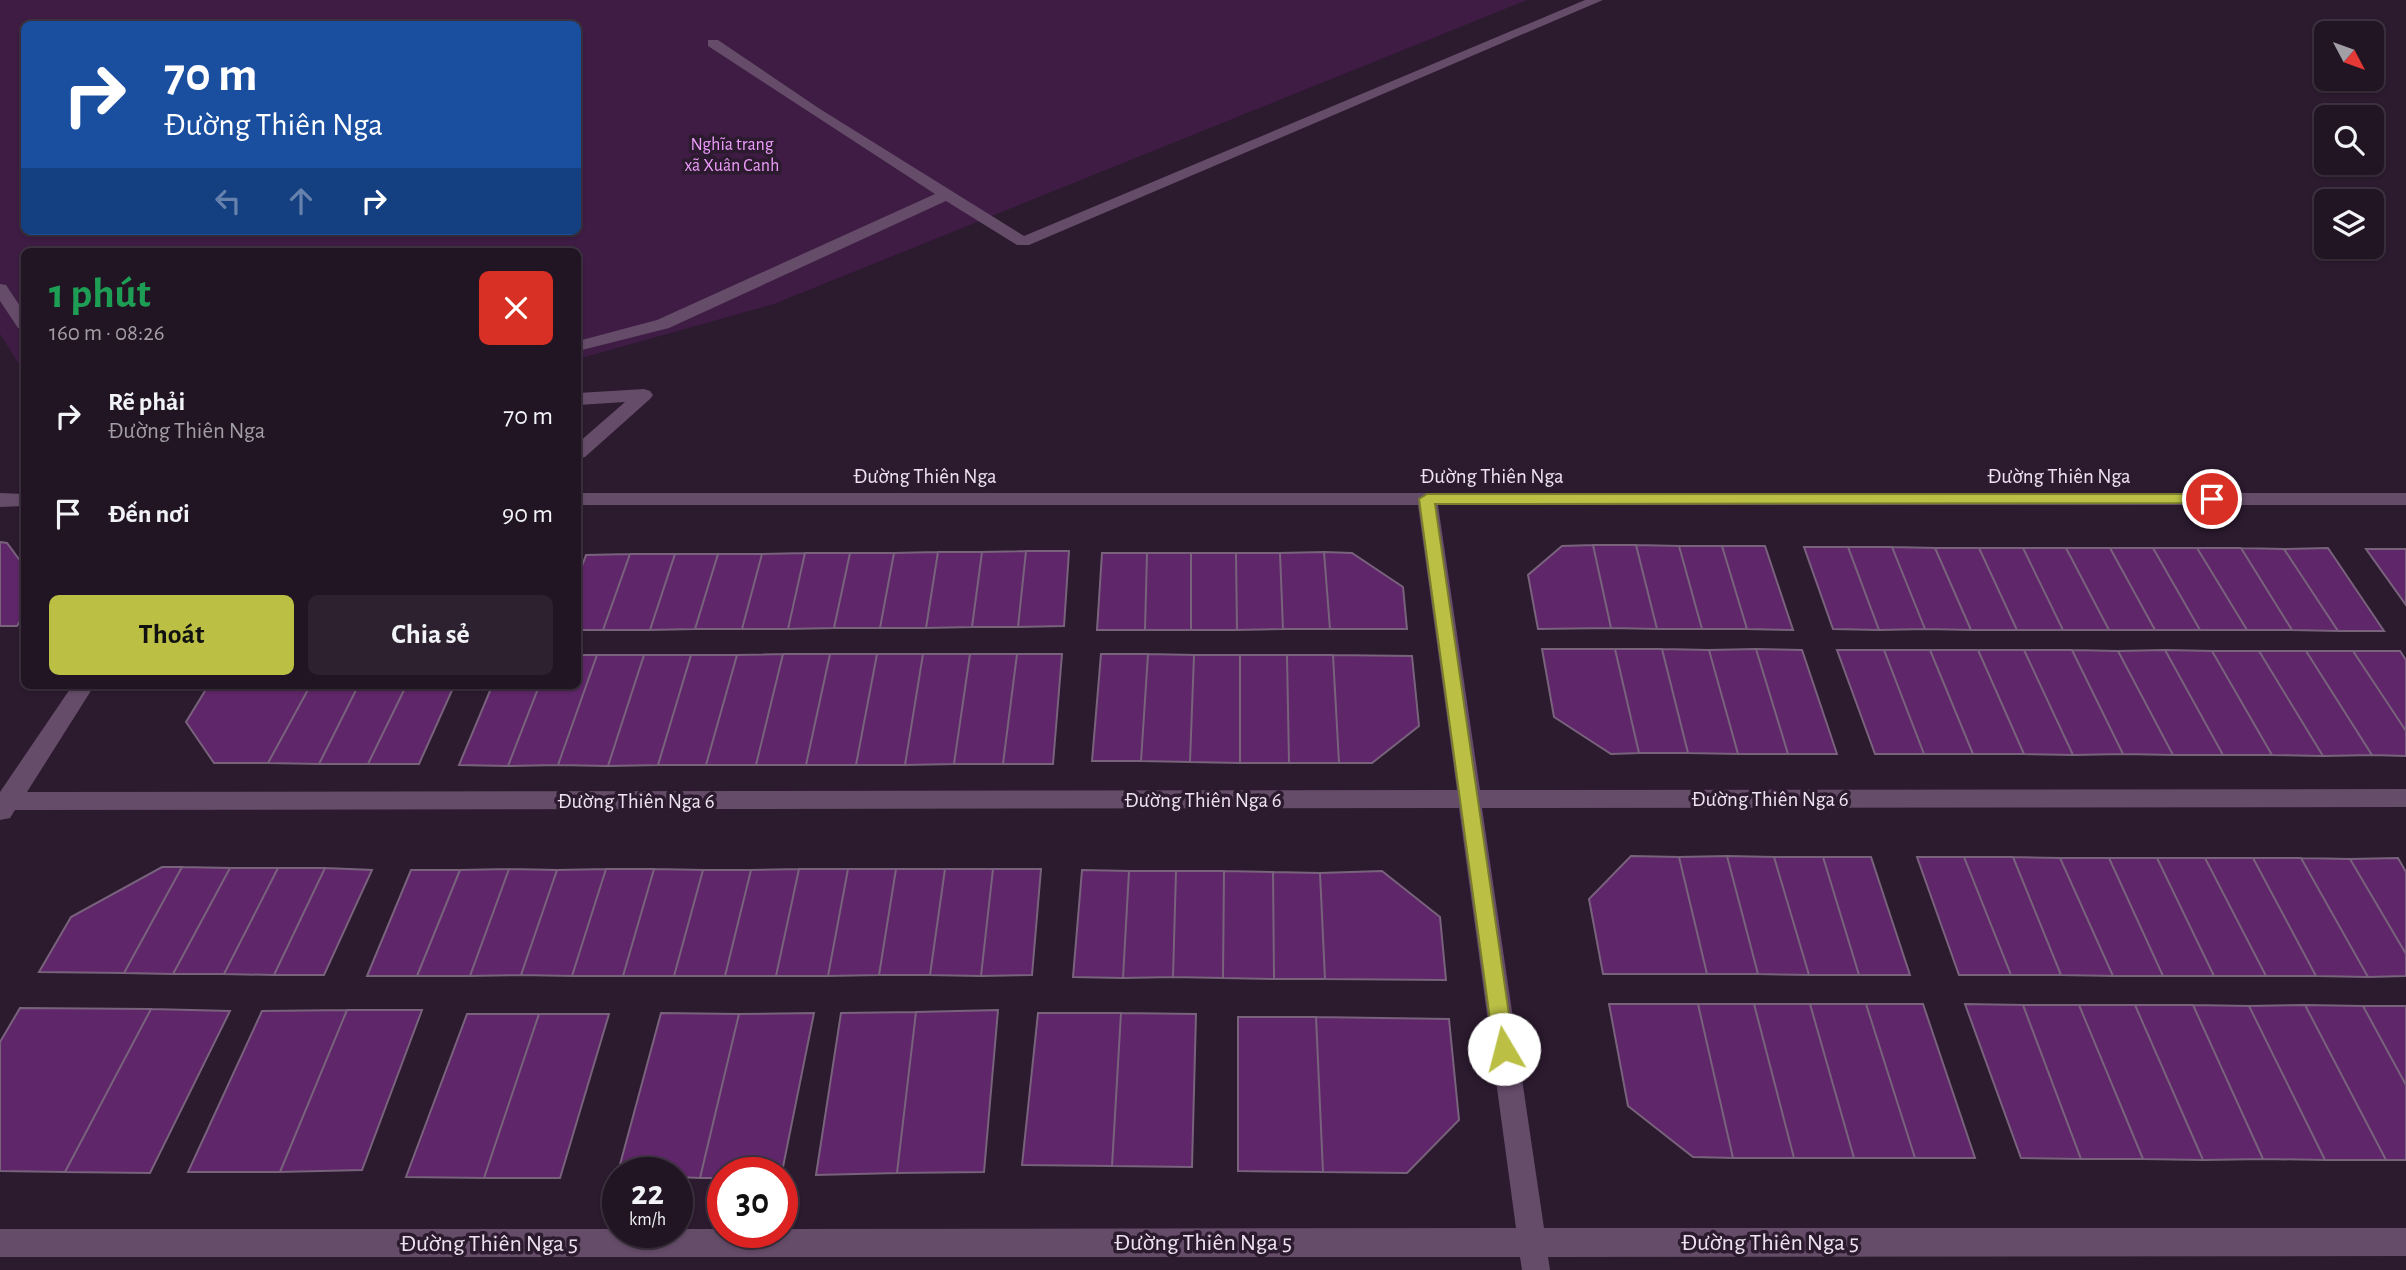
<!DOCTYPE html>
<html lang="vi">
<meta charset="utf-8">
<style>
body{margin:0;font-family:"Alegreya Sans",sans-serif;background:#2d2130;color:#f1f3f6;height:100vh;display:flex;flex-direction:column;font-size:26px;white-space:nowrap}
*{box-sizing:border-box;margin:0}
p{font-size:23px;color:#a29ea6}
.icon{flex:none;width:38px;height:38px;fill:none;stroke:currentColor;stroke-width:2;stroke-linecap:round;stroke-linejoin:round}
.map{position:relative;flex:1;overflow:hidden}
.drawer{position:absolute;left:21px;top:248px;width:560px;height:441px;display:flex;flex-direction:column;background:#211423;border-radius:10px;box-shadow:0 2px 5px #0004,0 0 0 2px #3e3341}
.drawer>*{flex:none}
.top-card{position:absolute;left:21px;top:21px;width:560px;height:214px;border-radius:10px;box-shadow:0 2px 5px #0004,0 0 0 2px #3e3341;background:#1a4fa0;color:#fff;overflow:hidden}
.needle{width:46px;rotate:131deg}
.tools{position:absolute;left:2314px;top:21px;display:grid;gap:14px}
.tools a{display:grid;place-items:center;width:70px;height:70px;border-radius:10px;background:#211423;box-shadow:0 2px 5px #0004,0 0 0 2px #3e3341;font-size:35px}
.speed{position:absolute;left:602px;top:1157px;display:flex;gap:14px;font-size:35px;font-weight:700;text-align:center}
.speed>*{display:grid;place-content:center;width:91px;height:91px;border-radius:50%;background:#211423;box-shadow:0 2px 5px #0004,0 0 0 2px #3e3341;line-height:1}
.speed small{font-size:18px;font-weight:400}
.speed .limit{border:10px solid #d22;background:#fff;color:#111}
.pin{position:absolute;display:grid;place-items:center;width:60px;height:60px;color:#fff;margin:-30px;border:4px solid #fff;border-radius:50%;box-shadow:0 2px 7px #0007}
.me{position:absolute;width:77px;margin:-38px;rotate:352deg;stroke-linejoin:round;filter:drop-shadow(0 0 5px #0008)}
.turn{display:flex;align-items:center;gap:24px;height:147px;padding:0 28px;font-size:32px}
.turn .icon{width:91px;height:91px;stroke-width:2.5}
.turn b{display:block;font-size:49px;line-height:60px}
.lanes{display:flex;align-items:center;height:66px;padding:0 28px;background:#0003;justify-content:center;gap:35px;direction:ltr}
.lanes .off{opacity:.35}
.round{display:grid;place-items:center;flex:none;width:74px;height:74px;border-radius:10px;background:#2d2130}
.summary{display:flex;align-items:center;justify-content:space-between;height:119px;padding:0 28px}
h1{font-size:42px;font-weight:700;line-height:52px;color:#1e9e55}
.action{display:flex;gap:14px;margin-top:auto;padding:14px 28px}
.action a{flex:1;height:80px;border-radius:10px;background:#bbc045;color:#111;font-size:28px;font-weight:700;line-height:80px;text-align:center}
.action a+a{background:#2d2130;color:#f1f3f6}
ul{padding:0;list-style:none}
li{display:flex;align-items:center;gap:21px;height:98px;padding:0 28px}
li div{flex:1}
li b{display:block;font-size:26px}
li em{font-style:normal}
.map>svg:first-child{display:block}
</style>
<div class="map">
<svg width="2406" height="1270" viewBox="0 0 2406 1270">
<rect width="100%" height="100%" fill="#2c1a2f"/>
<!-- green -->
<path fill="#3e1c44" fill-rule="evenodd" d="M0 0H1527L774 304 578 359V252H24V372L0 334ZM24 24H578V231H24Z"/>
<!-- building -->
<path fill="#5f2669" stroke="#78627c" stroke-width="2" d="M0 542 7 543 24 566V615L17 626H0Z
M1593 545 1611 628 1538 629 1528 575 1562 546Z
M1593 545H1636L1657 629 1611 628Z
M1636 545 1679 546 1702 629H1657Z
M1679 546H1722L1747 629H1702Z
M1722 546H1765L1793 630 1747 629Z
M1804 547H1848L1879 630 1833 629Z
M1848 547H1892L1925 629 1879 630Z
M1892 547 1935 548 1971 630 1925 629Z
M1935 548H1979L2017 630H1971Z
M1979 548H2023L2063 630H2017Z
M2023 548H2066L2109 630H2063Z
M2066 548H2110L2155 630H2109Z
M2110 548H2153L2200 630H2155Z
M2153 548H2197L2247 630H2200Z
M2197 548H2241L2292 630H2247Z
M2241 548 2284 549 2338 631 2292 630Z
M2328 548 2384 631H2338L2284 549Z
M2366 549H2406V605Z
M1026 551 1018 627H972L982 552Z
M1026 551H1069L1064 626 1018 627Z
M938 552 926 628H880L894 553Z
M938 552H982L972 627 926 628Z
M1324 552 1352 553 1403 587 1407 629H1330Z
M1324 552 1330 629H1283L1280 553Z
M805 553 788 629H742L762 554Z
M805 553H850L834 628 788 629Z
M850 553H894L880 628H834Z
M1102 553H1147L1145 630H1097Z
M1147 553H1191V630H1145Z
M1191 553H1236L1237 630H1191Z
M1236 553H1280L1283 629 1237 630Z
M630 554 603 630H578V577L586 555Z
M630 554H675L650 630H603Z
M675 554H718L695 629 650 630Z
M718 554H762L742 629H695Z
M1542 649H1615L1639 753 1611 754 1554 717Z
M1615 649H1662L1688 753H1639Z
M1662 649 1709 650 1738 754 1688 753Z
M1756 649 1802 650 1837 754H1788Z
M1756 649 1788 754H1738L1709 650Z
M1837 650H1884L1924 754H1875Z
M1884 650H1930L1973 754H1924Z
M1930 650H1978L2024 754H1973Z
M1978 650H2024L2073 755 2024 754Z
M2024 650H2072L2123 754 2073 755Z
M2072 650 2118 651 2173 755 2123 754Z
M2165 650 2212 651 2272 755H2223Z
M2165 650 2223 755H2173L2118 651Z
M2212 651H2259L2323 756 2272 755Z
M2259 651H2306L2372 755 2323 756Z
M2306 651H2353L2406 731V756L2372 755Z
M2353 651H2400L2406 660V731Z
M783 654H830L806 765H756Z
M783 654 756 765H706L737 655Z
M830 654H877L856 765H806Z
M877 654H923L905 765H856Z
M923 654H970L954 764 905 765Z
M970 654H1017L1003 764H954Z
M1017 654H1062L1053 764H1003Z
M1101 654H1148L1141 761H1092Z
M1148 654 1194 655 1190 762 1141 761Z
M578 655H597L558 765 508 766 539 686H578Z
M597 655H644L608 766 558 765Z
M644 655H691L658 765 608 766Z
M691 655H737L706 765H658Z
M1194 655H1240V763L1190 762Z
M1240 655H1287L1289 763H1240Z
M1287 655H1333L1339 763H1289Z
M1333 655 1412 656 1419 726 1372 763H1339Z
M208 686H310L268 763H214L186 722Z
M310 686H358L319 764 268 763Z
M358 686H406L368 764H319Z
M406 686H454L419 764H368Z
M492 686H539L508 766 459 765Z
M1631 856 1679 857 1707 974H1603L1589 899Z
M1727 856 1758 974H1707L1679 857Z
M1727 856 1774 857 1809 975 1758 974Z
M1774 857H1823L1859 975H1809Z
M1823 857H1871L1910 975H1859Z
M1917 857H1964L2011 975H1959Z
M1964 857H2013L2061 975H2011Z
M2013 857 2060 858 2113 976 2061 975Z
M2060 858H2109L2163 976H2113Z
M2109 858H2157L2214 976H2163Z
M2157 858H2205L2266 976H2214Z
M2205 858H2253L2316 976H2266Z
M2253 858H2301L2368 977 2316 976Z
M2301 858 2350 859 2406 954V976L2368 977Z
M2398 858 2406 872V954L2350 859Z
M162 867H182L124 973 39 972 71 917Z
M182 867 230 868 173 974 124 973Z
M230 868H278L224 974H173Z
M278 868H325L274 975 224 974Z
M325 868 372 870 324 975H274Z
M509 869 470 976H417L460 870Z
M509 869 557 870 521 975 470 976Z
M606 869 572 976 521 975 557 870Z
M606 869H654L623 976H572Z
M654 869 703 870 674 976H623Z
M799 869 776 976H725L751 870Z
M799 869H848L828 976H776Z
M848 869H896L879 975 828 976Z
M896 869H945L930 975H879Z
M945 869H993L981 976 930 975Z
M993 869H1041L1032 975 981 976Z
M411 870H460L417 976H367Z
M703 870H751L725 976H674Z
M1082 870 1129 871 1123 978 1073 977Z
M1129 871H1176L1173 977 1123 978Z
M1176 871H1224L1223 978 1173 977Z
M1224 871 1273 872 1274 979 1223 978Z
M1382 871 1440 917 1446 980 1325 979 1320 873Z
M1273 872 1320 873 1325 979H1274Z
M1609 1004H1698L1733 1158 1693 1157 1628 1106Z
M1698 1004H1754L1794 1158H1733Z
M1754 1004H1810L1854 1158H1794Z
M1810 1004H1866L1915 1158H1854Z
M1866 1004H1923L1975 1158H1915Z
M1965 1004 2023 1005 2081 1159 2021 1158Z
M2023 1005H2079L2143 1159H2081Z
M2079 1005H2135L2203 1160 2143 1159Z
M2135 1005H2193L2263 1159 2203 1160Z
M2193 1005 2249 1006 2325 1160 2263 1159Z
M2305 1005 2363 1006 2406 1085V1160H2386Z
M2305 1005 2386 1160H2325L2249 1006Z
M2363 1006H2406V1085Z
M20 1008 151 1009 65 1172 0 1171V1042Z
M151 1009 230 1011 150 1173 65 1172Z
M347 1010H422L362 1170 280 1172Z
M347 1010 280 1172H188L262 1011Z
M998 1010 984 1172 897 1173 916 1012Z
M916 1012 897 1173 816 1175 841 1013Z
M661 1013 739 1014 700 1178 677 1177V1172H618Z
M814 1013 782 1172H723V1178H700L739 1014Z
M1038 1013H1121L1112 1166 1022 1165Z
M1121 1013 1196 1014 1192 1167 1112 1166Z
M467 1014H539L484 1178 406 1177Z
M539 1014H609L560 1178H484Z
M1238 1017H1316L1323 1172 1238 1171Z
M1316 1017 1449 1019 1459 1120 1407 1173 1323 1172Z"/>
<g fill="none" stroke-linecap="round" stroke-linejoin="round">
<!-- minor -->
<path fill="#654c69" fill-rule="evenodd" d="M1585 0H1603L1029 245H1017L946 201 669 328 578 351V341L657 320 935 194 708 46V40H718L820 109 1024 236Z
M0 284 6 285 24 312V329L18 328 0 301Z
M644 389 650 391 653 395 650 399 585 457 578 459V443L625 402 578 405V393Z
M0 493 24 494V506L0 507Z
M578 493H2406V505H1438L1480 790 2406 789V807L1482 808 1544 1228H2406V1256L1548 1257 1550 1270H1522L1520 1257H0V1229H618V1232H677V1229H723V1232H782V1229L1516 1228 1459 808 15 810 10 818 0 820V792L72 686H94L27 792 1457 790 1418 505H578Z"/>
</g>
<!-- route -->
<path fill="#bbc045" stroke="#7a7d2d" stroke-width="2" d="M1427 494H2212L2219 499 2212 503 1435 504 1514 1049 1511 1055 1504 1058 1497 1055 1494 1049 1419 499Z"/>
<g text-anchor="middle" stroke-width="7" stroke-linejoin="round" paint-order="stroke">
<!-- far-park labels -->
<g font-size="18" fill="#ed9cfb" stroke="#2c1a2f">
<text x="732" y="150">Nghĩa trang<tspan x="732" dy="21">xã Xuân Canh</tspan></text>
</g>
<!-- street labels -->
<g font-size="21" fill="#eee2f0" stroke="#2c1a2f">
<text x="925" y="483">Đường Thiên Nga</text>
<text x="1492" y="483">Đường Thiên Nga</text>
<text x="2059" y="483">Đường Thiên Nga</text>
<text x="1770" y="806">Đường Thiên Nga 6</text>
<text x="1203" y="807">Đường Thiên Nga 6</text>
<text x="636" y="808">Đường Thiên Nga 6</text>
</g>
<!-- near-street labels -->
<g font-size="24" fill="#eee2f0" stroke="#2c1a2f">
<text x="1203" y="1250">Đường Thiên Nga 5</text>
<text x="1770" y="1250">Đường Thiên Nga 5</text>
<text x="489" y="1251">Đường Thiên Nga 5</text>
</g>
</g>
</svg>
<div class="tools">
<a><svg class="needle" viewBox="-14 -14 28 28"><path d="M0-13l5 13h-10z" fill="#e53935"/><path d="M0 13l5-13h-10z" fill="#a29ea6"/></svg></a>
<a><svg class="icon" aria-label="search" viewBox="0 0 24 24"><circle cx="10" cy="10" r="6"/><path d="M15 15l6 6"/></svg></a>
<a><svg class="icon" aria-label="layers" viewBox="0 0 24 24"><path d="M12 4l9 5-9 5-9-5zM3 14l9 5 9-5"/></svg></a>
</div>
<div class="speed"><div>22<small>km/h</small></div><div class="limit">30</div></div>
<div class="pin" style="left:2212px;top:499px;background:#d93025"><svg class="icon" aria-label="arrive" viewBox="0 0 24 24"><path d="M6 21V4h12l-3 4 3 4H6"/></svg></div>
<svg class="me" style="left:1504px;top:1049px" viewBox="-20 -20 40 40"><circle r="19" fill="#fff"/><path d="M0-13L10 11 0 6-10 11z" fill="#bbc045"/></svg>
<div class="top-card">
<div class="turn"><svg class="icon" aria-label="right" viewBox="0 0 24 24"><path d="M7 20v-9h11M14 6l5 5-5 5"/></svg><div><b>70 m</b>Đường Thiên Nga</div></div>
<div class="lanes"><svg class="icon off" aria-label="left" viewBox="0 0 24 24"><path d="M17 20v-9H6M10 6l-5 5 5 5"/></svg><svg class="icon off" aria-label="ahead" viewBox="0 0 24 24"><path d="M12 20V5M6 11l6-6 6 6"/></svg><svg class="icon" aria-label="right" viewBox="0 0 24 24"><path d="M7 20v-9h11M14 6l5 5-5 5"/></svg></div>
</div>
<section class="drawer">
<div class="summary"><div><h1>1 phút</h1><p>160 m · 08:26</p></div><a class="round" style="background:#d93025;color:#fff"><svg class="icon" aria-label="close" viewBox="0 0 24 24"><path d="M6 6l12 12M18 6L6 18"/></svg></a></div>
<ul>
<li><svg class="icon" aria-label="right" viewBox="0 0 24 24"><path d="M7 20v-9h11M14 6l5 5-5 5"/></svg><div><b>Rẽ phải</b><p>Đường Thiên Nga</p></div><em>70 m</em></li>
<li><svg class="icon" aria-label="arrive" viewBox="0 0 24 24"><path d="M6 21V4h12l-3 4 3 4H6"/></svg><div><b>Đến nơi</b></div><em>90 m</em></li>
</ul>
<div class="action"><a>Thoát</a><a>Chia sẻ</a></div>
</section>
</div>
